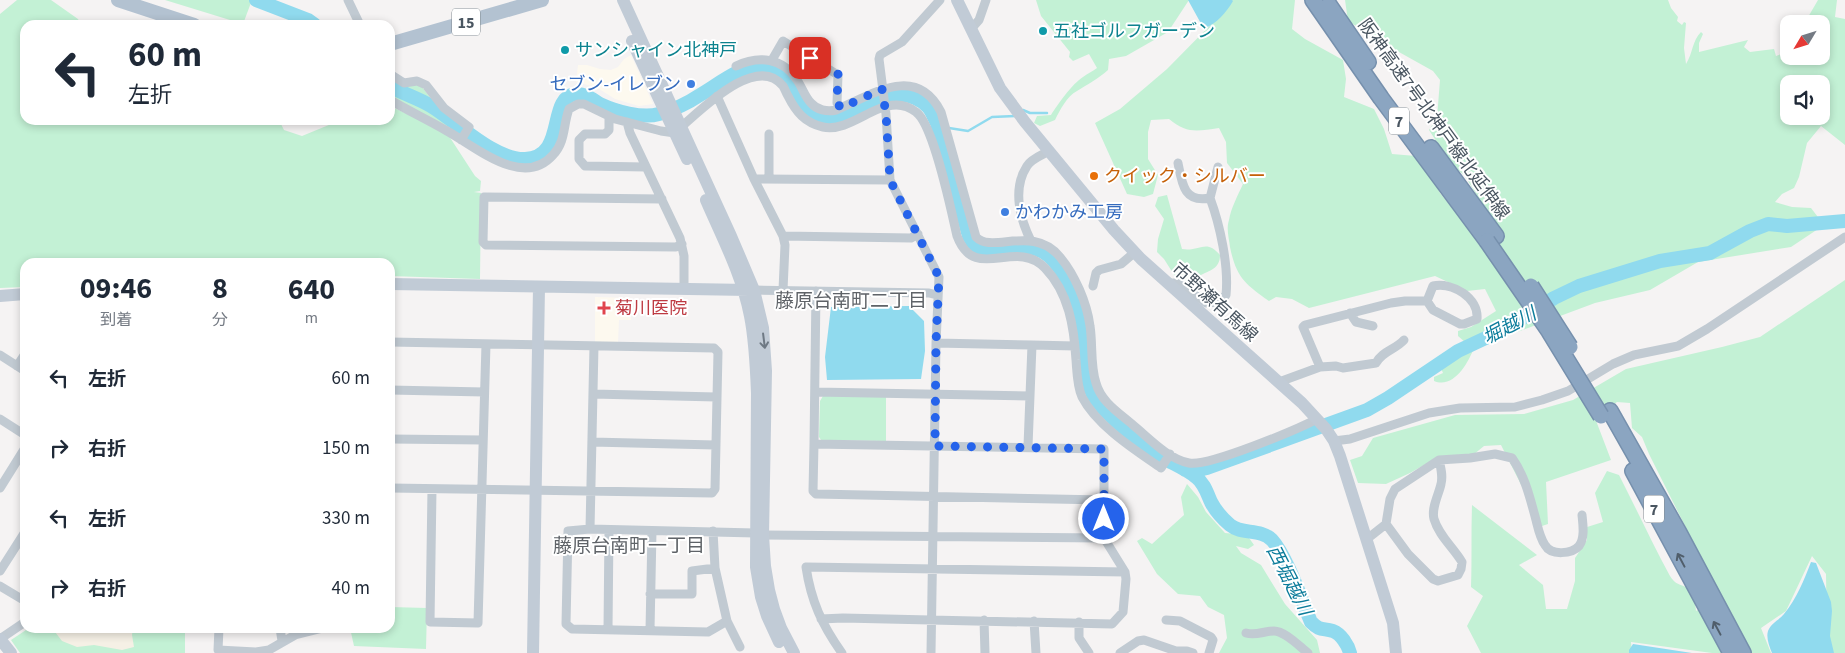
<!DOCTYPE html>
<html lang="ja">
<meta charset="utf-8">
<style>
body{margin:0;font-family:"Source Sans 3","Noto Sans JP",sans-serif;background:#f6f6f7;color:#1f2937;height:100vh;display:flex;flex-direction:column;font-size:19px;white-space:nowrap}
*{box-sizing:border-box;margin:0}
p{font-size:16px;color:#747a83}
.icon{flex:none;width:28px;height:28px;fill:none;stroke:currentColor;stroke-width:2;stroke-linecap:round;stroke-linejoin:round}
.map{position:relative;flex:1;overflow:hidden}
.side{position:absolute;left:20px;top:258px;width:375px;height:375px;display:flex;flex-direction:column;background:#fff;border-radius:15px;box-shadow:0 2px 8px #0003}
.side>*{flex:none}
.top-card{position:absolute;left:20px;top:20px;width:375px;height:105px;border-radius:15px;box-shadow:0 2px 8px #0003;background:#fff;color:#1f2937;overflow:hidden}
.needle{width:32px;rotate:232deg}
.buttons{position:absolute;left:1780px;top:15px;display:grid;gap:10px}
.buttons a{display:grid;place-items:center;width:50px;height:50px;border-radius:10px;background:#fff;box-shadow:0 2px 8px #0003;font-size:25px}
.pin{position:absolute;display:grid;place-items:center;width:42px;height:42px;color:#fff;margin:-21px;border-radius:10px;box-shadow:0 2px 8px #0006}
.me{position:absolute;width:55px;margin:-28px;rotate:0deg;stroke-linejoin:round;filter:drop-shadow(0 0 4px #0008)}
.turn{display:flex;align-items:center;gap:18px;height:105px;padding:0 25px;font-size:22px}
.turn .icon{width:65px;height:65px;stroke-width:2.5}
.turn b{display:block;font-size:35px;line-height:42px}
.eta{display:flex;justify-content:space-evenly;align-items:center;height:85px;text-align:center}
.eta b{font-size:30px;font-weight:700;line-height:35px}
ul{padding:0;list-style:none}
li{display:flex;align-items:center;gap:15px;height:70px;padding:0 25px}
li div{flex:1}
li b{display:block;font-size:19px}
li em{font-style:normal}
.map>svg:first-child{display:block}
</style>
<div class="map">
<svg width="1845" height="653" viewBox="0 0 1845 653">
<rect width="100%" height="100%" fill="#f5f3f3"/>
<!-- commercial -->
<path fill="#fdf9ef" d="M631 55 653 104 639 106 615 99 596 87 576 82 578 65H587L600 69 611 70 618 67 624 59Z
M595 297 631 298V320H619L618 342H595Z"/>
<!-- green -->
<path fill="#c3f1d5" fill-rule="evenodd" d="M17 0H51L78 19 81 25H25V120H279L284 130 302 136 341 120H390V106L442 130 449 136 475 176 481 181 480 191 474 192 481 193 480 279 390 276V262H25V287L0 288V14Z
M165 0H252L243 24Z
M1036 0H1189L1168 32 1126 56 1109 59 1108 70C1098 79 1088 84 1077 91 1067 96 1060 110 1055 120L1040 126 1034 123 1037 116 1051 115C1058 104 1072 84 1083 77 1088 73 1092 72 1097 68L1089 54 1073 61 1069 57 1070 52 1041 16Z
M1228 0H1295L1292 29 1305 39 1343 60 1346 79 1344 97 1374 109 1384 129 1392 154 1416 156 1432 176 1440 193 1482 244 1492 220 1465 176 1451 164 1429 130 1437 118 1440 80 1433 71 1381 42 1348 21 1345 0H1668L1671 8 1678 17 1677 21 1682 25 1684 22 1686 23 1684 48 1686 64C1693 53 1692 41 1701 32L1703 34 1699 43V52L1748 40 1744 47 1750 52 1774 49 1776 56 1781 54 1789 46V56H1821V24H1804L1818 0H1837L1835 17 1845 19V145L1821 126 1807 143 1799 177 1794 188 1782 194 1775 202 1792 207 1811 208 1824 225 1791 247 1698 262 1650 290 1595 303 1474 348C1468 363 1454 389 1434 381V377L1443 373 1440 366 1466 343 1458 336V331L1471 327 1496 311 1485 289 1467 291 1435 276 1309 308 1292 299 1276 297 1269 301C1245 284 1236 277 1230 247 1229 238 1226 229 1229 220 1231 208 1238 195 1243 184L1227 163 1226 142 1219 128C1197 131 1187 134 1169 119L1151 120 1148 132V159L1158 175 1153 194 1144 197 1127 194 1095 123 1120 109 1167 69 1230 5ZM1789 84H1821V116H1789Z
M390 76 422 87 433 101 429 111 447 124 450 129 390 96Z
M1167 195 1182 249C1200 252 1206 238 1220 255 1220 269 1210 270 1199 276L1201 283 1198 293 1183 289 1164 259 1157 252 1158 239 1164 219 1155 206 1158 197Z
M1845 280V653H1833L1827 645 1826 574 1812 556 1786 611 1761 628 1771 653H1712L1631 642 1632 653H1481L1467 626 1483 596 1471 587C1472 559 1471 532 1472 505L1537 555 1519 565 1543 585 1546 609H1567L1575 581V558L1587 540V527L1603 522 1595 493 1607 471 1619 475C1636 508 1652 543 1670 576 1680 593 1694 577 1696 611L1703 607 1718 592 1649 454 1642 437 1632 428 1630 403 1617 402 1595 418 1611 460 1546 482 1548 524 1542 526 1501 445 1484 446 1473 455 1440 456 1410 473 1386 484 1358 483 1350 460 1362 456 1373 438 1455 415 1524 414 1573 400 1626 369 1722 347 1760 337Z
M823 396H886V441L821 440 819 437 820 401Z
M1187 484 1198 497 1206 512 1225 533 1247 535 1254 545 1248 549 1236 546 1241 553 1261 565 1285 604 1317 640 1320 653H1219L1227 638 1224 615 1208 607 1200 596 1178 594 1157 574 1137 541 1142 538 1152 544 1184 515 1181 497Z
M390 607 427 608 426 649 354 646 350 628H390Z
M29 628H185V653H20L11 640Z"/>
<!-- sand -->
<path fill="#f5f0e5" d="M52 628H133L132 635 134 647 122 650 94 645 77 647 62 641Z"/>
<!-- water -->
<path fill="#90daee" d="M1188 0H1232L1233 1C1226 13 1217 23 1204 29Z
M909 306 924 321 925 351 921 379 827 380 825 357 831 307Z
M1811 562 1816 563 1831 602 1832 611 1830 636 1834 653H1772C1769 646 1766 637 1768 631 1771 623 1779 620 1784 614 1797 598 1804 580 1811 562Z
M1633 644 1692 653H1629V650Z"/>
<g fill="none" stroke-linecap="round" stroke-linejoin="round">
<!-- stream -->
<path stroke="#90daee" stroke-width="2.5" d="M1023 110 1030 113H1047
M949 128 968 131 992 117 1015 116"/>
<!-- river -->
<path stroke="#90daee" stroke-width="14" d="M256 0 308 20 315 25
M390 86C403 94 418 98 431 106 456 121 494 160 525 159 568 157 546 97 576 94 585 93 593 100 600 104 615 111 642 119 659 114 673 110 688 103 700 95 716 86 746 62 764 66 797 73 800 119 830 119 838 119 847 114 855 110 878 99 906 84 928 107 932 111 934 118 937 123L969 236C971 239 972 243 975 245 995 261 1027 232 1053 260 1073 282 1083 318 1086 347 1087 364 1085 383 1095 398 1108 417 1141 443 1160 456 1171 463 1185 468 1196 477 1204 483 1207 493 1211 502 1215 510 1223 519 1230 525 1242 535 1260 528 1272 540 1286 555 1302 601 1311 622 1320 631 1322 628 1333 631 1341 634 1348 645 1350 653
M1185 470 1194 471 1207 468 1367 410 1388 398 1458 351 1507 328 1554 298 1579 286 1660 261 1710 253 1750 231 1768 224 1787 226 1845 221"/>
<!-- highway casing -->
<g stroke="#7690ad" stroke-width="18">
<path id="highway" d="M1313 0 1381 98 1487 241
M1329 5 1368 62
M1431 148 1496 236
M1610 411 1679 533 1743 653
M1633 471 1731 653"/>
</g>
<!-- street -->
<path stroke="#c1cad2" stroke-width="9" d="M348 0 360 25
M971 29 979 20 986 0
M772 60 783 41 838 75 837 103 841 107
M736 66C759 55 783 58 797 80 802 87 805 97 811 103 817 110 827 112 836 110 872 95 916 63 941 112L976 237C992 254 1033 224 1060 257 1075 275 1087 303 1090 326 1093 345 1090 365 1096 383 1101 402 1119 413 1133 425 1149 438 1168 459 1189 463 1208 467 1298 429 1317 419
M390 74 404 83 417 81 426 85 444 108 469 127 461 140
M717 96 754 179 783 236 785 245 783 290
M390 100C409 111 428 120 447 131 476 147 523 189 553 155 566 141 563 125 569 109L578 104H584L615 119 661 131 675 133
M609 117V130L605 134H585L579 140V159L585 166 646 167
M627 122 630 133 680 238 684 256V289
M681 127C702 109 757 53 783 86 785 89 786 93 788 96 796 112 805 123 823 127 841 131 860 117 876 110 890 104 903 102 916 112 934 125 951 210 957 236 975 284 1015 237 1045 268 1069 293 1074 327 1076 360 1077 372 1077 386 1082 397 1097 426 1135 450 1161 468L1170 454
M754 179 890 180
M769 179V134
M1210 198 1218 167
M662 199 484 197 483 242 486 245 676 247 682 244
M783 236 911 238 918 234
M1031 241C1020 219 1012 189 1027 166 1031 159 1042 155 1049 151
M1093 286 1096 273 1099 270 1121 264 1135 252
M1172 286 1173 283H1179L1206 303 1218 302 1226 295C1229 266 1220 225 1210 198 1184 203 1182 184 1178 163
M754 290 929 293 937 295
M816 291 814 444 1104 449V538L1125 572 1126 579 1123 612 1112 624 843 618 821 619
M1350 313 1356 322 1373 326
M390 342 714 348 718 352 715 489 712 493 390 488
M936 343 1032 345 1028 446
M1032 345 1075 346
M0 355 25 371
M17 366 25 354
M1320 367 1336 366 1343 368 1376 363C1382 351 1395 350 1404 340
M1279 382 1320 367 1303 327 1305 325 1391 303 1405 301H1427L1433 310 1460 324H1464L1477 319C1479 298 1453 282 1433 286L1427 301
M390 390 484 392
M816 392 1030 396
M593 394 716 397
M0 419 25 435
M390 439 483 440
M1334 441 1350 439 1429 413 1460 408 1515 407 1542 400 1568 391 1613 364 1634 355 1678 346 1707 329 1845 237
M592 442 715 445
M814 444 813 491 816 494 1104 500
M0 488 25 448
M432 489 430 622 478 623 486 344
M1386 524 1408 554 1433 579 1438 581 1458 575 1461 569 1462 562C1453 547 1439 536 1434 519 1431 508 1439 494 1441 484 1443 476 1441 468 1439 460
M590 529 594 346
M713 531 715 568 727 621 740 647
M763 535 1104 538
M1367 539 1386 524 1390 499 1395 489 1439 460 1470 458 1495 454 1512 458C1525 476 1530 498 1536 520 1538 528 1540 538 1545 545 1551 556 1572 554 1579 546 1585 538 1583 525 1582 515
M0 571 25 532
M0 586 25 601
M650 594H692V571L715 568
M984 620 985 653
M1166 620 1180 621 1211 637 1213 640 1209 653
M727 621 708 632 572 629 566 624 568 531 590 529 755 533
M1034 621 1036 653
M1079 622V638L1089 653
M219 628 218 650 256 652 269 650 295 635 323 628
M280 628 282 641
M608 629 609 530
M650 630 652 531
M1246 633C1256 636 1264 631 1274 631 1285 631 1299 646 1308 653
M0 639 25 622
M842 653C822 625 811 601 806 567L1125 572
M931 653 936 343 939 277 890 180 886 114 879 59 880 55 902 42 940 0
M1120 653 1138 641 1144 640 1176 651H1187L1193 653"/>
<!-- secondary -->
<path stroke="#c1cbd6" stroke-width="12" d="M623 0 731 236 754 290 763 328 766 371 763 535 765 566 769 590 774 609 781 628 794 653
M957 0 1000 88 1025 122 1114 230 1141 259 1302 403 1326 429 1334 441 1340 456 1393 623 1396 653
M632 41 687 159
M706 200C722 237 742 275 750 316 755 341 756 367 757 393L756 567 761 597 767 616 779 642
M390 284 749 290
M0 296 25 294
M0 639 11 653
M533 653 539 287"/>
<!-- primary -->
<path stroke="#b3c2d1" stroke-width="14" d="M118 0 194 25
M390 44 542 0"/>
<!-- highway -->
<use href="#highway" stroke="#8ba5c1" stroke-width="15"/>
<!-- highway-bridge casing -->
<g stroke="#7690ad" stroke-width="18" stroke-linecap="butt">
<path id="highway-bridge" d="M1487 241 1549 331 1601 416
M1531 286 1570 347"/>
</g>
<!-- highway-bridge -->
<use href="#highway-bridge" stroke="#8ba5c1" stroke-width="15"/>
</g>
<!-- one-way arrows -->
<defs><path id="oneway-shaft" d="M-6 0H5M1.5-3L5.5 0L1.5 3" fill="none" stroke-width="1.6" stroke-linecap="round" stroke-linejoin="round" transform="scale(1.25)"/></defs>
<use stroke="#6e7984" href="#oneway-shaft" transform="translate(764 341) rotate(83)"/>
<g stroke="#505e6b">
<use href="#oneway-shaft" transform="translate(1681 560) rotate(-118)"/>
<use href="#oneway-shaft" transform="translate(1717 628) rotate(-118)"/>
</g>
<g fill="none" stroke-linecap="round" stroke-linejoin="round">
<!-- route -->
<path stroke="#2563eb" stroke-width="9" stroke-dasharray="0 16.2" d="M810 58 838 74 837 103 841 108 882 89 886 114 890 180 939 277 936 343 935 446 1104 449V519"/>
</g>
<!-- markers -->
<g fill="#0f9aa8" stroke="#fff" stroke-width="2">
<circle cx="1043" cy="31" r="5"/>
<circle cx="565" cy="50" r="5"/>
</g>
<g fill="#3f7fe0" stroke="#fff" stroke-width="2">
<circle cx="691" cy="84" r="5"/>
<circle cx="1005" cy="212" r="5"/>
</g>
<circle fill="#e8710a" stroke="#fff" stroke-width="2" cx="1094" cy="176" r="5"/>
<path fill="#e0444e" stroke="#fff" stroke-width="2" d="M601.5 300.5h5v5h5v5h-5v5h-5v-5h-5v-5h5z"/>
<g text-anchor="middle" stroke-width="4" stroke-linejoin="round" paint-order="stroke">
<!-- shield labels -->
<g fill="#fff" stroke="#808990" stroke-width="1">
<rect x="452" y="8.5" width="28" height="27" rx="4"/>
<rect x="1389" y="107.5" width="20" height="27" rx="4"/>
<rect x="1644" y="495.5" width="20" height="27" rx="4"/>
</g>
<g font-size="16" font-weight="bold" fill="#4a5661">
<text x="466" y="28">15</text>
<text x="1399" y="127">7</text>
<text x="1654" y="515">7</text>
</g>
<!-- culture labels -->
<g font-size="18" fill="#0d838f" stroke="#fff" text-anchor="start">
<text x="1053" y="37">五社ゴルフガーデン</text>
<text x="575" y="56">サンシャイン北神戸</text>
</g>
<!-- shop labels -->
<g font-size="18" fill="#366cbe" stroke="#fff" text-anchor="end">
<text x="681" y="90">セブン-イレブン</text>
<text x="1015" y="218" text-anchor="start">かわかみ工房</text>
</g>
<!-- street labels -->
<g font-size="18" fill="#4a5661" stroke="#fff">
<text transform="translate(1434 119) rotate(54)" y="6">阪神高速7号北神戸線北延伸線</text>
<text transform="translate(1215 302) rotate(42)" y="6">市野瀬有馬線</text>
</g>
<!-- food labels -->
<g font-size="18" fill="#c56008" stroke="#fff" text-anchor="start">
<text x="1104" y="182">クイック・シルバー</text>
</g>
<!-- health labels -->
<g font-size="18" fill="#be3a42" stroke="#fff" text-anchor="start">
<text x="615" y="314">菊川医院</text>
</g>
<!-- neighbourhood labels -->
<g font-size="19" fill="#5f6368" stroke="#fff">
<text x="851" y="307">藤原台南町二丁目</text>
<text x="629" y="552">藤原台南町一丁目</text>
</g>
<!-- water labels -->
<g font-size="19" font-style="italic" fill="#0c7c9b" stroke="#fff">
<text transform="translate(1509 325) rotate(-28)" y="7">堀越川</text>
<text transform="translate(1290 580) rotate(63)" y="7">西堀越川</text>
</g>
</g>
</svg>
<div class="buttons">
<a><svg class="needle" viewBox="-14 -14 28 28"><path d="M0-13l5 13h-10z" fill="#e53935"/><path d="M0 13l5-13h-10z" fill="#747a83"/></svg></a>
<a><svg class="icon" aria-label="sound" viewBox="0 0 24 24"><path d="M4 9h4l5-4v14l-5-4H4zM17 9q2 3 0 6"/></svg></a>
</div>
<div class="pin" style="left:810px;top:58px;background:#d93025"><svg class="icon" aria-label="arrive" viewBox="0 0 24 24"><path d="M6 21V4h12l-3 4 3 4H6"/></svg></div>
<svg class="me" style="left:1104px;top:519px" viewBox="-20 -20 40 40"><circle r="17" fill="#2563eb" stroke="#fff" stroke-width="3"/><path d="M0-11L8 9 0 5-8 9z" fill="#fff"/></svg>
<div class="top-card">
<div class="turn"><svg class="icon" aria-label="left" viewBox="0 0 24 24"><path d="M17 20v-9H6M10 6l-5 5 5 5"/></svg><div><b>60 m</b>左折</div></div>
</div>
<section class="side">
<div class="eta">
<div><b>09:46</b><p>到着</p></div>
<div><b>8</b><p>分</p></div>
<div><b>640</b><p>m</p></div>
</div>
<ul>
<li><svg class="icon" aria-label="left" viewBox="0 0 24 24"><path d="M17 20v-9H6M10 6l-5 5 5 5"/></svg><div><b>左折</b></div><em>60 m</em></li>
<li><svg class="icon" aria-label="right" viewBox="0 0 24 24"><path d="M7 20v-9h11M14 6l5 5-5 5"/></svg><div><b>右折</b></div><em>150 m</em></li>
<li><svg class="icon" aria-label="left" viewBox="0 0 24 24"><path d="M17 20v-9H6M10 6l-5 5 5 5"/></svg><div><b>左折</b></div><em>330 m</em></li>
<li><svg class="icon" aria-label="right" viewBox="0 0 24 24"><path d="M7 20v-9h11M14 6l5 5-5 5"/></svg><div><b>右折</b></div><em>40 m</em></li>
</ul>
</section>
</div>
